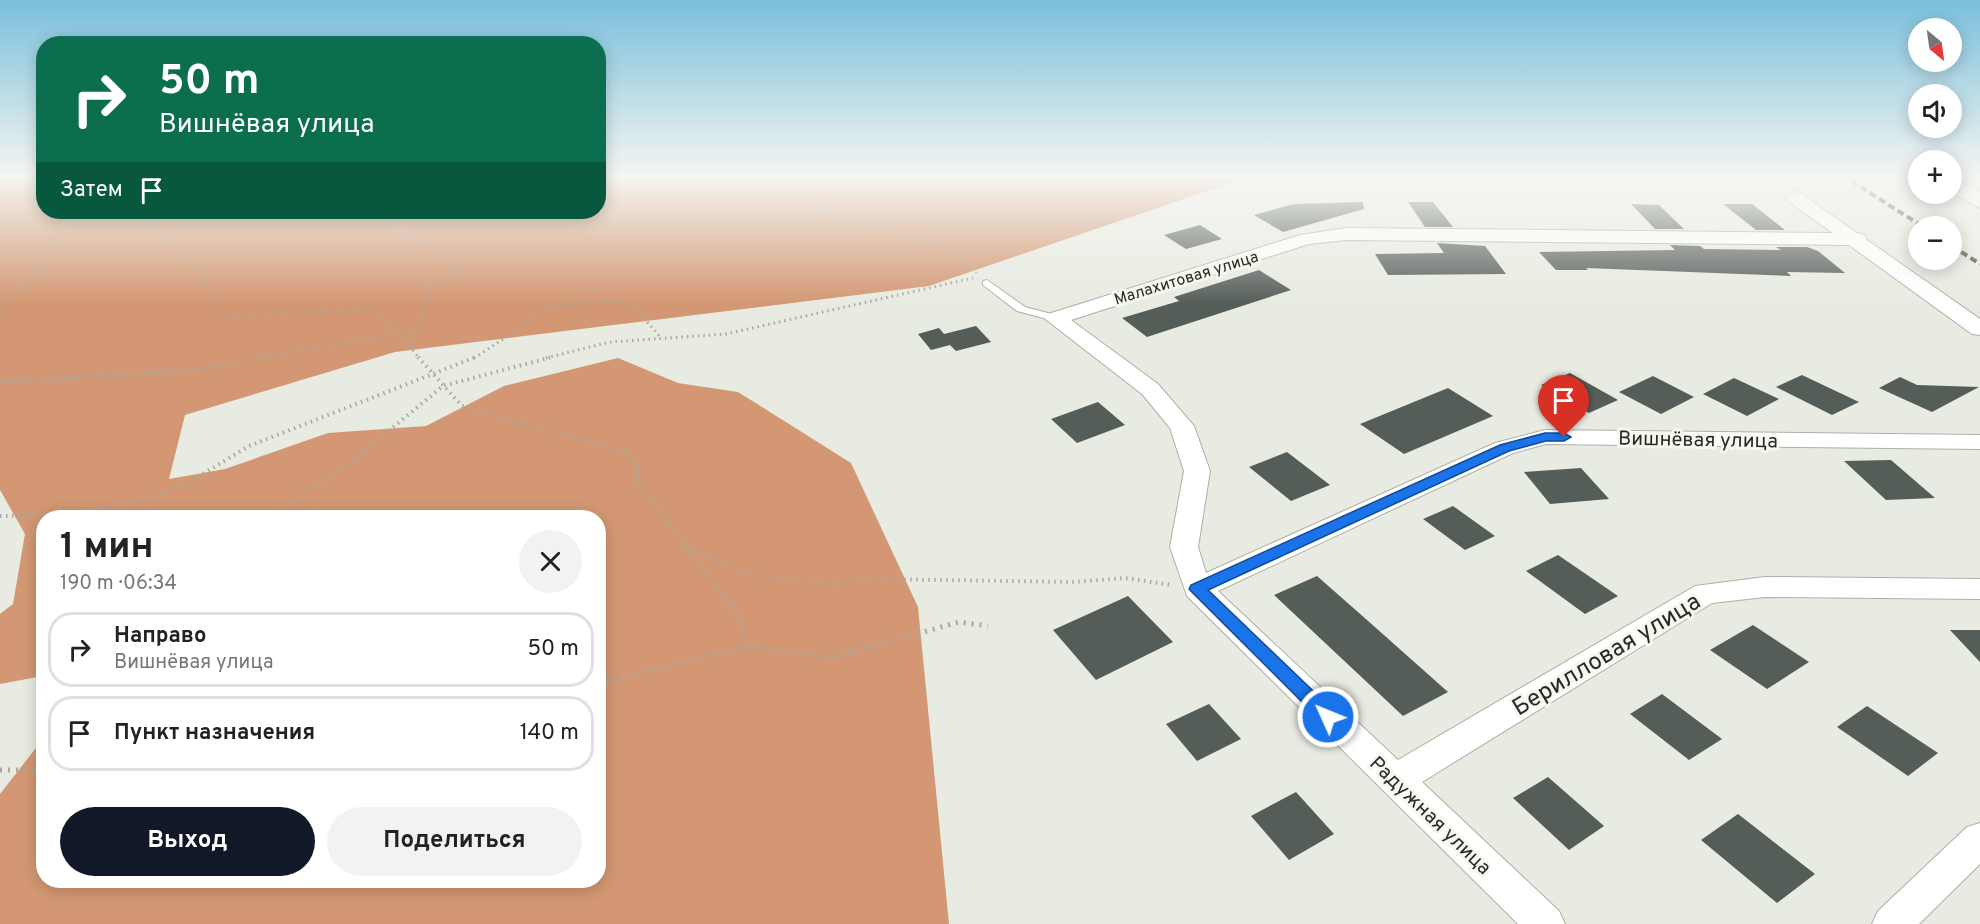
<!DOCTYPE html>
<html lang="ru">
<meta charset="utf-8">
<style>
body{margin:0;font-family:Overpass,sans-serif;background:#f2f2f2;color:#222;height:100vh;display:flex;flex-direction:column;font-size:22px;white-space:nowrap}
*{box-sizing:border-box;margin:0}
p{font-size:20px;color:#767676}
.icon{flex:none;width:33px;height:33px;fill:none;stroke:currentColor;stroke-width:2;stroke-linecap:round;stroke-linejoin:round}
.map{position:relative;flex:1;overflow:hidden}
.sheet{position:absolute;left:36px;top:510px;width:570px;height:378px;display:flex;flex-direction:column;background:#fff;border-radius:24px;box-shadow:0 3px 15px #0003}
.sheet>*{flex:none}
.hud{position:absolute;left:36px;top:36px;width:570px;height:183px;border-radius:24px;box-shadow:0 3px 15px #0003;background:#0b6e4f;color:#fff;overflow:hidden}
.needle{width:39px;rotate:151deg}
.fabs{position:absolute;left:1908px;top:18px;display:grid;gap:12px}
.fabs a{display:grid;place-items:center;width:54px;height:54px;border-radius:50%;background:#fff;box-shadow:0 3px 15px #0003;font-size:30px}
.pin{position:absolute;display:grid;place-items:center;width:51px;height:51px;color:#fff;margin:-62px -26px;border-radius:50% 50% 50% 0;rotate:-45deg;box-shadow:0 0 6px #0007}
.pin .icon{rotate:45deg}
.me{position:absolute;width:66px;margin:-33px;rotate:314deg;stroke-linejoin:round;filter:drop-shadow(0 0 4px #0008)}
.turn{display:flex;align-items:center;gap:21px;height:126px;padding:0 24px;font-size:27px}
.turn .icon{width:78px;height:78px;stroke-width:2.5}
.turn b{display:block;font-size:42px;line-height:51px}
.then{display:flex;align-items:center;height:57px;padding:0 24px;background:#0003;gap:12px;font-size:22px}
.round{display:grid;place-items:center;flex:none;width:63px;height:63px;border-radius:32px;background:#f2f2f2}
.summary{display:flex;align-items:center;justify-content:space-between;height:102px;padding:0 24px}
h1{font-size:36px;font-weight:700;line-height:45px}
.action{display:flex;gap:12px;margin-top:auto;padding:12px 24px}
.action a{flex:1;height:69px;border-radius:36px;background:#111827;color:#fff;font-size:24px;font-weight:700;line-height:69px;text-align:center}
.action a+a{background:#f2f2f2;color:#222}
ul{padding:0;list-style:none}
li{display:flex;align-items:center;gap:18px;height:75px;margin:0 12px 9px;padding:0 12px;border:3px solid #e0e0e0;border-radius:24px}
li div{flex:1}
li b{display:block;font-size:22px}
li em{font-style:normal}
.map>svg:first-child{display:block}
</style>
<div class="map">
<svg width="1980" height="924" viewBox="0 0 1980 924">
<rect width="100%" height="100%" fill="#e8ebe1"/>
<!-- forest -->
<path fill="#d39873" d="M0 175H43L44 212H598L599 175H1254L929 286 395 352 185 415 169 479 225 469 328 433 426 426 504 386 618 358 678 383 738 392 851 463 918 607 949 924H0V794L43 739 44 880H598V518H44L43 676 0 684V614L13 604 25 534 0 490Z"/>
<!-- building -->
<path fill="#555d58" d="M1363 202 1364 209 1283 232 1254 215 1294 204Z
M1408 202H1433L1453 227H1425Z
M1631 204 1659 205 1684 229H1655Z
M1723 204H1752L1785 230H1756Z
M1200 225 1222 239 1186 249 1164 235Z
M1437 243 1485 246 1506 274 1388 275 1375 254 1444 253Z
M1670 245 1700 246 1704 249 1781 250 1776 247H1807L1818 251 1845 273 1787 272 1791 276 1586 268 1588 270H1556L1539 252 1675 250Z
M1259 270 1291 290 1147 337 1122 318 1179 301 1174 297Z
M976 326 991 342 956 351 950 345 931 350 918 334 939 328 944 334Z
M1570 373 1618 400 1589 413 1541 385Z
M1802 375 1859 402 1832 415 1776 387Z
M1653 376 1694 397 1661 414 1619 392Z
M1900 377 1917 385 1979 387 1932 412 1879 388Z
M1734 378 1779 399 1747 416 1703 394Z
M1448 388 1493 416 1404 454 1360 424Z
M1098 402 1125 425 1077 443 1051 419Z
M1287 452 1330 485 1291 501 1249 467Z
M1891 460 1935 498 1886 500 1844 461Z
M1581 468 1609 499 1550 504 1524 472Z
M1453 506 1495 536 1465 550 1423 519Z
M1558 555 1618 596 1585 614 1526 571Z
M1317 576 1367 620 1448 692 1403 716 1274 595Z
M1128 596 1173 642 1096 680 1053 630Z
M1753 625 1809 662 1767 689 1710 650Z
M1950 630H1980V662Z
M1662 694 1722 739 1689 760 1630 714Z
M1209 704 1241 739 1197 761 1166 724Z
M1867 706 1938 753 1908 776 1837 727Z
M1548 777 1604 826 1569 850 1513 798Z
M1296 792 1334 834 1289 860 1251 816Z
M1738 814 1815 874 1777 903 1701 840Z"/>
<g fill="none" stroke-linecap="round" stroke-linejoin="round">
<!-- service casing -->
<g stroke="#adb0a6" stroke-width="2">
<path id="service" d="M987 280 1025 307 1059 316 1061 318 1055 321 1017 311 983 285V281Z"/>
</g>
<!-- minor casing -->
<g stroke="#adb0a6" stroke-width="2">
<path id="minor" d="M1794 192 1800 193 1857 233 1865 235 1867 240 1980 319V335L1972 334 1849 245 1346 240 1309 244 1071 320 1158 384 1194 426 1210 471 1198 547 1206 573 1495 443 1545 430 1980 435V449L1546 444 1513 453 1218 591 1398 760 1695 586 1765 577 1980 579V599L1765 597 1712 603 1422 782 1559 911 1565 924H1518L1187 596 1170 547 1184 471 1170 428 1142 394 1044 318 1048 314 1300 235 1346 228 1833 233 1788 201 1785 197Z
M1980 823V864L1919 924H1872L1878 911 1967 827Z"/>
</g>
<!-- tertiary casing -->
<g stroke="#adb0a6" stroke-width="2">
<path id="tertiary" d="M1952 178 1980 192V208L1952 193Z"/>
</g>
<!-- path-far2 -->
<path stroke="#a6a9a1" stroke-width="3" stroke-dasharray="1.5 4" stroke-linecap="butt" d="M826 175 823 210 929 241 973 265 976 273
M1128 175 1140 184
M0 179 25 175
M132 212 181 247 226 316 370 309 400 333 419 358
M348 212 388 221 459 265 431 287 410 345
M0 312 58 245 81 212
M259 358 400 333
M474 358 516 331 535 313 562 304 622 301 637 310 661 338
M546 358 610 342 726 334 973 278"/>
<!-- path-far1 -->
<path stroke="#a6a9a1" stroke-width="4" stroke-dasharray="1.5 4.5" stroke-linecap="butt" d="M418 357 462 406 625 452 637 464 638 482 727 601
M0 382 193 370 267 357
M0 516 59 515 142 500 188 483 249 446 476 357
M287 518 288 505 350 463 443 386 552 357
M684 544 746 574 833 584 878 579 1074 582 1125 578 1172 585"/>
<!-- path -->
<path stroke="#a6a9a1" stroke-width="5" stroke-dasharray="2 6" stroke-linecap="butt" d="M726 600 736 613 747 646
M598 683 747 646 830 658 959 622 988 626
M0 770H44"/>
<!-- service -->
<use href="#service" fill="#fff" fill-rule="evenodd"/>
<!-- minor -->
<use href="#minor" fill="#fff" fill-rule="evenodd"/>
<!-- tertiary -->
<use href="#tertiary" fill="#fff" fill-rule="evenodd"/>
<!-- rail -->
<path stroke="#494a45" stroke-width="4" stroke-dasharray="7 4" stroke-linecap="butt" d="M1842 175 1922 226
M1952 246 1980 264"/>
</g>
<!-- sky -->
<linearGradient id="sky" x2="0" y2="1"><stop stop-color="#7abfdb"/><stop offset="0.58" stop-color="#f5f6f2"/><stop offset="1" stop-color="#f5f6f2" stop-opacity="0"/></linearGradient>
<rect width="1980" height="304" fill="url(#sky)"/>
<!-- route -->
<path fill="#1a73e8" stroke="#114b97" stroke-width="1.5" d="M1545 433H1564L1571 437 1564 441H1546L1509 451 1208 590 1335 712 1337 717 1335 722H1322L1189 589 1191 585 1500 445Z"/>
<g text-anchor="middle" stroke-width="6" stroke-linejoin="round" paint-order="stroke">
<!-- far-street labels -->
<g font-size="16" fill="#292a26" stroke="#f5f8ee">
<text transform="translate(1186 277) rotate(-17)" y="6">Малахитовая улица</text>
</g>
<!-- street labels -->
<g font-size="20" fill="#292a26" stroke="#f5f8ee">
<text transform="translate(1698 439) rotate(1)" y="7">Вишнёвая улица</text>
<text transform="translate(1431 815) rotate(44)" y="7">Радужная улица</text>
</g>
<!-- near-street labels -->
<g font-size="24" fill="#292a26" stroke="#f5f8ee">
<text transform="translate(1606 654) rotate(-31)" y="8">Берилловая улица</text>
</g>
</g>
</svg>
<div class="fabs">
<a><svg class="needle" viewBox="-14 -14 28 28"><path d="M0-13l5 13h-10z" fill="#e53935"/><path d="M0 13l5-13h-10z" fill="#767676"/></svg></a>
<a><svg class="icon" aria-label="sound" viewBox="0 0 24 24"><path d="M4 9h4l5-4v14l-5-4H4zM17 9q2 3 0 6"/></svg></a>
<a>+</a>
<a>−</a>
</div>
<div class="pin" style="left:1564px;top:437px;background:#d93025"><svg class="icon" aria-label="arrive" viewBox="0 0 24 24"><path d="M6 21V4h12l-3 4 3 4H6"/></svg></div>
<svg class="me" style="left:1328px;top:717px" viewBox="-20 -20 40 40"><circle r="17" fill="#1a73e8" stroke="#fff" stroke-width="3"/><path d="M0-11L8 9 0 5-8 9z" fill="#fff"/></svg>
<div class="hud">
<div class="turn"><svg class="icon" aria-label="right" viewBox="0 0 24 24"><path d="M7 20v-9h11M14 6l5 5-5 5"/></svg><div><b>50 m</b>Вишнёвая улица</div></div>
<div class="then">Затем<svg class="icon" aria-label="arrive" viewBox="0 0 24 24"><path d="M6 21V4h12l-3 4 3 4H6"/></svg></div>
</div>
<section class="sheet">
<div class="summary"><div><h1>1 мин</h1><p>190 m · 06:34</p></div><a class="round"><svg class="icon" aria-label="close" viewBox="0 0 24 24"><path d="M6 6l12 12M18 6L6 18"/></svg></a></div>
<ul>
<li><svg class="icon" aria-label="right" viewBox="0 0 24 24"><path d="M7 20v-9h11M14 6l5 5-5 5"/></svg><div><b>Направо</b><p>Вишнёвая улица</p></div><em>50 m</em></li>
<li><svg class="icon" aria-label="arrive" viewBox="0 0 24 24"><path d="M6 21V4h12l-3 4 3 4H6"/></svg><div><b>Пункт назначения</b></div><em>140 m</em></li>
</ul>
<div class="action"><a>Выход</a><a>Поделиться</a></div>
</section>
</div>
